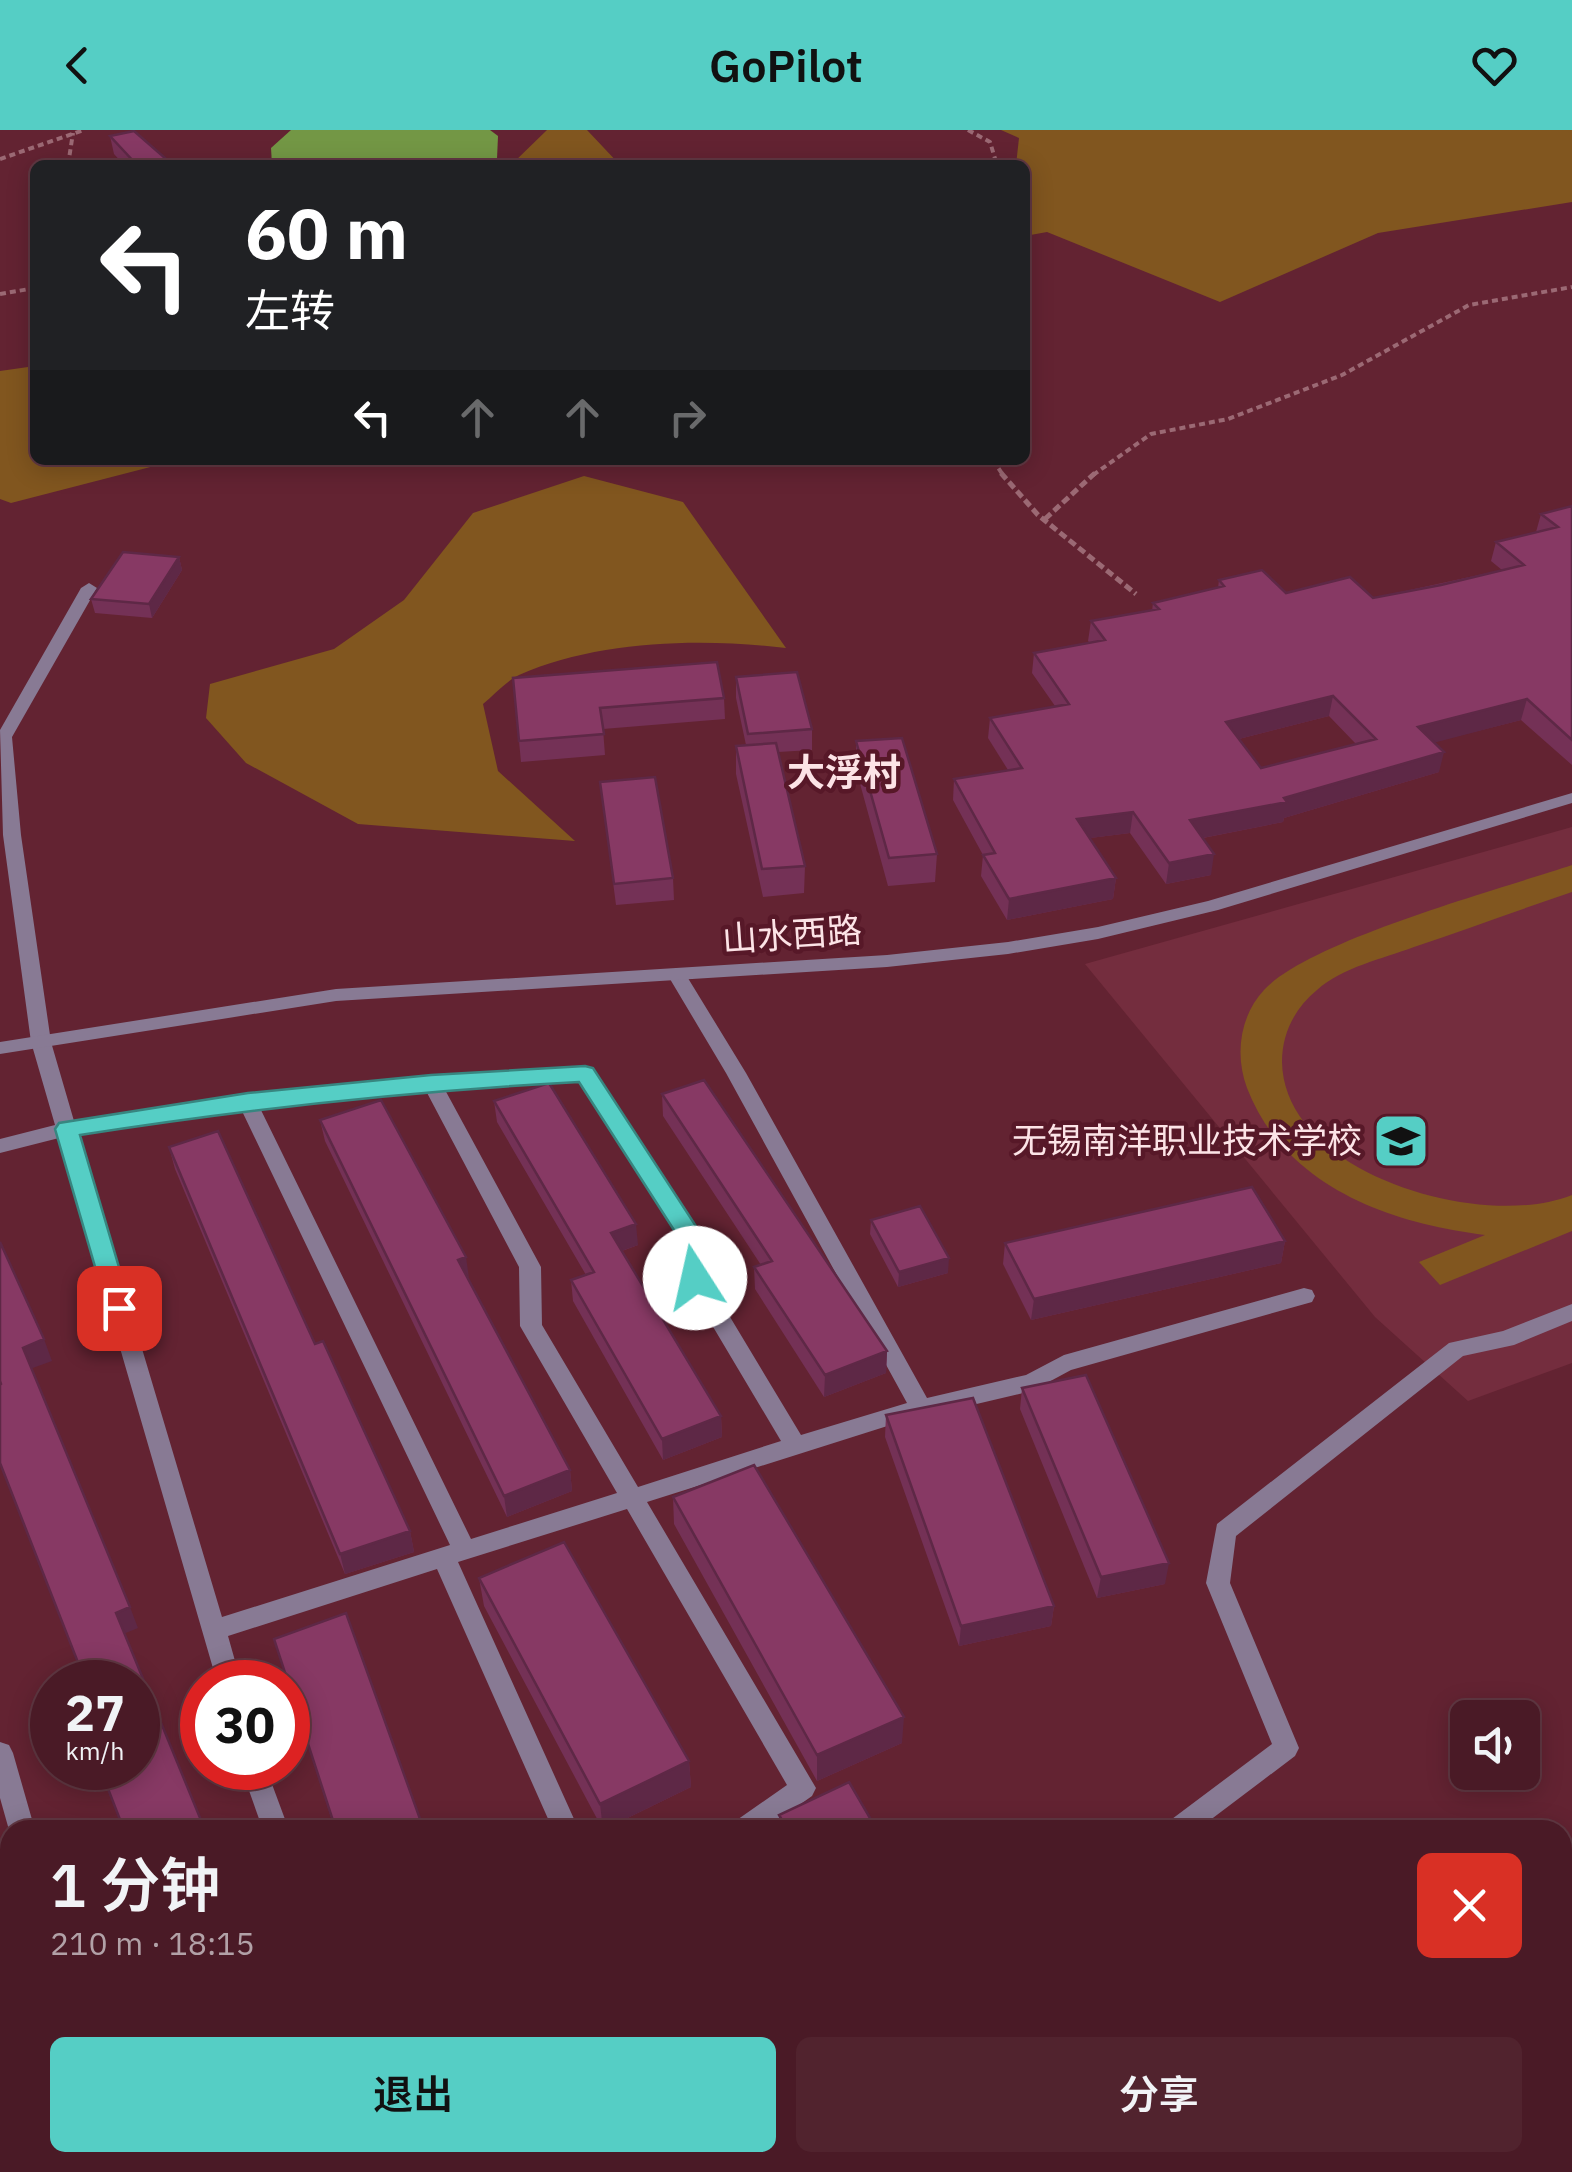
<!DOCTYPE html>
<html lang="zh">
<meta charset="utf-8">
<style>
body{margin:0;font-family:"IBM Plex Sans","Noto Sans SC",sans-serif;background:#51232e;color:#f1f3f6;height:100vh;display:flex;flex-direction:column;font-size:38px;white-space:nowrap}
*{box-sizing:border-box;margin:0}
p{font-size:32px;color:#b2a1a7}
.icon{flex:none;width:55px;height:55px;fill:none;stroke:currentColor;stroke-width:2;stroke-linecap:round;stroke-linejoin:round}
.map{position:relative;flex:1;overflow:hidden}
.details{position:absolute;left:0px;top:1690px;width:1572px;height:352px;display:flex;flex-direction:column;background:#4a1a26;border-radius:30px 30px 0 0;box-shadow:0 5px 25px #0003,0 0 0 2px #613843}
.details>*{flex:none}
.banner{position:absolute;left:30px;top:30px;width:1000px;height:305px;border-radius:15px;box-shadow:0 5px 25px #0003,0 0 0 2px #613843;background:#202124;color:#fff;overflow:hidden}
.controls{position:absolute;left:1450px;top:1570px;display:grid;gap:20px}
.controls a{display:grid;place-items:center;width:90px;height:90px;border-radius:15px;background:#4a1a26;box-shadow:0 5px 25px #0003,0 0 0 2px #613843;font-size:50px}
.speed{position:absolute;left:30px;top:1530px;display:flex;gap:20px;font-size:50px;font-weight:700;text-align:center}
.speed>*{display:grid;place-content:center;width:130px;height:130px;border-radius:50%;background:#4a1a26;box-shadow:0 5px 25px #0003,0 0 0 2px #613843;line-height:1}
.speed small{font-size:25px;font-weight:400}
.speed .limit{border:15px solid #d22;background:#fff;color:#111}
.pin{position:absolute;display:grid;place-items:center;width:85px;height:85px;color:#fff;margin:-42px;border-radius:20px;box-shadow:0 5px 15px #0006}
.me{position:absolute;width:110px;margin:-55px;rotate:350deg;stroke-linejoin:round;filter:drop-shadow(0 0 8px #0008)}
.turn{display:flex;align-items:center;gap:35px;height:210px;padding:0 50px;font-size:45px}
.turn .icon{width:130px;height:130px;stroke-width:2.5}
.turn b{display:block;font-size:70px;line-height:85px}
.lanes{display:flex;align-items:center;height:95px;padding:0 50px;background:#0003;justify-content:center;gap:50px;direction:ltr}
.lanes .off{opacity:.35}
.round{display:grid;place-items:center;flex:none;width:105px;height:105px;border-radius:15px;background:#51232e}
.head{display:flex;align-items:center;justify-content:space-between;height:170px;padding:0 50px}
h1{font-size:60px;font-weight:600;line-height:75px}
.primary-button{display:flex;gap:20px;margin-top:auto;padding:20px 50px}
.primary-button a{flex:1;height:115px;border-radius:15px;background:#55cec5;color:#111;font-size:40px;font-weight:600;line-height:115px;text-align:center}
.primary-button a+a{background:#51232e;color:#f1f3f6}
header{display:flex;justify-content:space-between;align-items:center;height:130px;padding:0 50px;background:#55cec5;color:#111;font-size:45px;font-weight:600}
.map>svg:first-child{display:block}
</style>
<header><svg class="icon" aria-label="back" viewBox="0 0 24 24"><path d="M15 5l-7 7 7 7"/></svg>GoPilot<svg class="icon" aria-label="heart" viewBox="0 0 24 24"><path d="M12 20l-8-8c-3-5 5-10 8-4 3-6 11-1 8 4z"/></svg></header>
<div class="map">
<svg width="1572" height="2042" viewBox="0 0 1572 2042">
<rect width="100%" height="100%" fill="#632332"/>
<!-- built -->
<path fill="#742d3e" d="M1572 697V1233L1468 1271 1375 1187 1085 834Z"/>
<!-- green -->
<path fill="#81561f" d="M547 0H587L620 35H511Z
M1001 0H1572V72L1378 103 1220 172 1047 102 1025 106V35H1016L1019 8Z
M35 236V330H164L162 334 11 373 0 369V241Z
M584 346 683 372 786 518C702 508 598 510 519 545 506 551 494 565 483 574L498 641 575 711 358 694 246 633 206 588 210 554 334 519 404 470 473 383Z
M1572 735V762C1519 780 1467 799 1414 817 1382 829 1343 837 1317 860 1295 878 1282 903 1282 932 1284 1045 1484 1101 1572 1065V1101L1440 1155 1419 1132 1485 1105C1388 1093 1285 1056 1247 958 1235 926 1239 887 1264 860 1310 810 1501 759 1572 735Z"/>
<!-- water -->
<path fill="#739745" d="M291 0H490L498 6 497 29 490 35H272L271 18Z"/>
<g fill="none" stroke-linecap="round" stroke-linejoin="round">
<!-- path-far1 -->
<path stroke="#9b6974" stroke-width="4" stroke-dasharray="6 4" stroke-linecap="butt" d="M968 0 990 12 997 35
M0 29 84 0
M68 35 73 3
M0 164 35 158
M993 330 1003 345
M1093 345 1151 304 1228 289 1342 245 1469 175 1572 157"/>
<!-- path -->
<path stroke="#9b6974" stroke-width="5" stroke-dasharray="8 4" stroke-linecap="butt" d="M1001 343 1038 385 1136 464
M1045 389 1095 343"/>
<!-- service -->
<path fill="#887a94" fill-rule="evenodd" d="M1572 1174V1191L1514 1215 1463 1226 1236 1406 1230 1453 1299 1618 1295 1626 1197 1700H1164L1168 1692 1272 1614 1206 1453 1217 1394 1449 1213 1503 1201Z
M884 2032H912L911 2042H883Z"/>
<!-- minor -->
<path fill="#887a94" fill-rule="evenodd" d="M89 453 97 458 12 607 21 705 51 912 74 991 247 964 431 945 592 939 700 1106 706 1147 801 1305 907 1273 726 943 667 844 676 838 683 840 746 943 927 1268 1026 1245 1064 1225 1304 1158 1312 1160 1315 1166 1312 1172 1071 1240 1032 1261 900 1292 647 1372 816 1658 812 1666 764 1700H730L734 1692 787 1655 627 1379 458 1432 579 1700H553L437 1439 228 1506 241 1552H217L59 1008 0 1023V1009L55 995 31 912 3 705 0 600 81 458ZM580 951 683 1112 684 1148 781 1311 638 1357 542 1195 541 1137 444 958ZM425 959 519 1137 520 1196 617 1363 471 1409 259 976ZM241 979 450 1415 222 1487 78 1004Z
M0 1612 9 1615 13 1623 35 1700H9L0 1668Z
M241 1638H266L289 1700H263Z
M429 2032H459L462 2042H433Z"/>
<!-- tertiary -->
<path fill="#887a94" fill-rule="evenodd" d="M1572 663V673L1218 780 1098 809 1008 824 887 837 336 871 0 924V912L336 859 887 825 1008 812 1098 797 1208 771Z"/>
</g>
<!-- wall -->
<path fill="#743156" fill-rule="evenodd" d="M110 6 173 35H124L114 24Z
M1572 376V635L1521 590 1434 612 1439 642 1284 688 1283 692 1203 708 1211 745 1166 754 1130 703 1090 708 1116 748 1113 769 1007 790 981 746 983 725 953 670 954 649 1008 640 988 608 990 588 1055 576 1032 543 1034 523 1090 513 1088 511 1091 491 1152 481 1153 473 1218 458 1219 450 1286 463 1373 468 1502 440 1491 431 1496 412 1536 402 1541 384ZM1329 586 1356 614 1261 638 1239 609Z
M179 427 182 440 152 488 95 483 91 469Z
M736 547 812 599V620L778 622 805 736 804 763 763 767 736 644V616L746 615 736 568Z
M513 548 724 568 725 589 603 599 605 625 521 632Z
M856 611 937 724 935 752 888 756 856 639Z
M600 652 673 748 674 770 616 775Z
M662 964 887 1221 886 1243 824 1267 755 1159 754 1137 761 1135 663 986Z
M494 971 638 1115 622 1121 721 1286 722 1307 663 1330 573 1171 571 1150 586 1145 497 992Z
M320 990 468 1149 570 1340 572 1361 507 1387 325 1011Z
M169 1017 315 1214 410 1401 414 1422 345 1444 175 1039Z
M871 1090 948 1143 898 1157 870 1104Z
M1285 1111 1281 1133 1031 1190 1003 1134 1005 1113Z
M1022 1258 1165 1454 1097 1468 1020 1279Z
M886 1285 1054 1476 1051 1496 959 1516 885 1307Z
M673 1367 902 1613 817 1651 674 1394Z
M479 1448 689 1631 691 1657 603 1700 484 1476Z
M274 1509 424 1700H335Z
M779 1685 877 1700H779Z
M710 2032H823L828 2042H714Z"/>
<!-- shaded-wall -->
<path fill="#5e2846" d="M179 427 182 440 152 488 149 474Z
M1333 566 1329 586 1223 613 1226 592Z
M1527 569 1521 590 1414 618 1418 597Z
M1444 622 1439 642 1284 688 1283 692 1187 711 1190 690 1284 668Z
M1133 682 1130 703 1075 710 1077 689Z
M1214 724 1211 745 1166 754 1169 733Z
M1116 748 1113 769 1007 790 1009 769Z
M636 1094 638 1115 613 1124 611 1103Z
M1285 1111 1281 1133 1031 1190 1034 1169Z
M466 1127 469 1148 458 1130Z
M949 1128 948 1143 898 1157 899 1142Z
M44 1209 52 1231 30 1239 23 1218Z
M887 1221 886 1243 824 1267 825 1245Z
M721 1286 722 1307 663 1330 662 1309Z
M570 1340 572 1361 507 1387 504 1366Z
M410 1401 414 1422 345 1444 340 1424Z
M1169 1433 1165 1454 1097 1468 1101 1447Z
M1054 1476 1051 1496 959 1516 961 1496Z
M130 1477 138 1498 123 1504 116 1483Z
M904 1587 902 1613 817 1651V1625Z
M689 1631 691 1657 603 1700 600 1674Z
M0 1781 10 1812V1822L0 1792Z
M10 1895V1918L0 1923V1899Z"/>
<!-- building -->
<path fill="#873964" stroke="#5e2846" stroke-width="2.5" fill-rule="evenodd" d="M134 1 173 35H137L110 6Z
M1572 376V610L1527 569 1418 597 1444 622 1284 668 1287 672 1190 690 1214 724 1169 733 1133 682 1077 689 1116 748 1009 769 983 725 995 723 954 649 1022 638 990 588 1069 574 1034 523 1105 510 1091 491 1159 479 1153 473 1224 456 1219 450 1262 440 1286 463 1350 447 1373 468 1441 455 1524 435 1496 412 1558 397 1541 384ZM1333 566 1376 609 1261 638 1226 592Z
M123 422 179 427 149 474 91 469Z
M717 532 724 568 600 578 604 604 519 611 513 548Z
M797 542 812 599 748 604 736 547Z
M902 608 937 724 889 728 856 611Z
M776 613 805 736 762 739 736 616Z
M655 647 673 748 614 754 600 652Z
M704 950 887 1221 825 1245 754 1137 772 1131 662 964Z
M549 953 636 1094 611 1103 721 1286 662 1309 571 1150 594 1142 494 971Z
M381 970 466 1127 458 1130 570 1340 504 1366 320 990Z
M218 1001 315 1214 323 1211 410 1401 340 1424 169 1017Z
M1252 1057 1285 1111 1034 1169 1005 1113Z
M920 1076 949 1128 899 1142 871 1090Z
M0 1112 44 1209 23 1218 130 1477 116 1483 205 1700H124L100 1638H138V1552H68L63 1542 79 1535 0 1333V1255L1 1254 0 1251Z
M1086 1245 1169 1433 1101 1447 1022 1258Z
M973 1268 1054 1476 961 1496 886 1285Z
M754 1335 904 1587 817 1625 673 1367Z
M564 1412 689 1631 600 1674 479 1448Z
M346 1483 424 1700H336L274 1509Z
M849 1652 877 1700H788L779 1685Z
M0 1792 10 1822V1895L0 1899Z
M175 2032H293L299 2042H180Z
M719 2032H823L828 2042H724Z"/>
<!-- route -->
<path fill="#55cec5" stroke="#378680" stroke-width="2.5" d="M585 936 593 938 705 1110 704 1155H687L681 1111 579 952C411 961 246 979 80 1005L131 1178 119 1187 107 1178 55 999 59 993 248 963 431 945Z"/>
<!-- icons -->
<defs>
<g id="school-square" transform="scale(2.875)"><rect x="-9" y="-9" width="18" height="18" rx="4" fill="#55cec5" stroke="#571828"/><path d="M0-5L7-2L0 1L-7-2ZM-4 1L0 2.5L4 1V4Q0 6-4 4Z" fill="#111"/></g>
</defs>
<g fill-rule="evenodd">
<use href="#school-square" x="1401" y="1011"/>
</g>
<g text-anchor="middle" stroke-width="9" stroke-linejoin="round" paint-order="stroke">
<!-- street labels -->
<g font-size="35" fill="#fce3e6" stroke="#571828">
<text transform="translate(792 805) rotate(-4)" y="12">山水西路</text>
</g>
<!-- poi labels -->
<g font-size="35" fill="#fce3e6" stroke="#571828" text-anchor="end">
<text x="1362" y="1023">无锡南洋职业技术学校</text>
</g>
<!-- neighbourhood labels -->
<g font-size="38" font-weight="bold" fill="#fce3e6" stroke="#571828">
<text x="844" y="656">大浮村</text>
</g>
</g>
</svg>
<div class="controls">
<a><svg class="icon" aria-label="sound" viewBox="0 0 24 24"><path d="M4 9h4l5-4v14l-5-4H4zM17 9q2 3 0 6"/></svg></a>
</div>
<div class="speed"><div>27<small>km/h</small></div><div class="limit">30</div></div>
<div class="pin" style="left:119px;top:1178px;background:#d93025"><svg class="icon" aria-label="arrive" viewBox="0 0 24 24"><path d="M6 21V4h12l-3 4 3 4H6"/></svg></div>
<svg class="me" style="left:695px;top:1148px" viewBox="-20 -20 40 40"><circle r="19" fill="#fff"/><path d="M0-13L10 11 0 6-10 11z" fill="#55cec5"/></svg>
<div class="banner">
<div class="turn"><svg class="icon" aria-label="left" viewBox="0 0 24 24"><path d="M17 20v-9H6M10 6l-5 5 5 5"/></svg><div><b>60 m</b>左转</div></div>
<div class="lanes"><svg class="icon" aria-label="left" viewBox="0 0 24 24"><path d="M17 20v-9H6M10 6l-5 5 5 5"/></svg><svg class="icon off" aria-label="ahead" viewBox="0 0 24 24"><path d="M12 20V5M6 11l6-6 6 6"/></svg><svg class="icon off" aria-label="ahead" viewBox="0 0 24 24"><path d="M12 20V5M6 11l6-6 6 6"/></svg><svg class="icon off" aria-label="right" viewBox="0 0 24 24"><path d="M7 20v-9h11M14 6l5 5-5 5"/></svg></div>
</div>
<section class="details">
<div class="head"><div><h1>1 分钟</h1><p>210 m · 18:15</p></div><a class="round" style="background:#d93025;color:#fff"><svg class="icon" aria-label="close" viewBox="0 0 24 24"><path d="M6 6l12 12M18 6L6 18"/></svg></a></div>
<div class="primary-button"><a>退出</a><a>分享</a></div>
</section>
</div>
